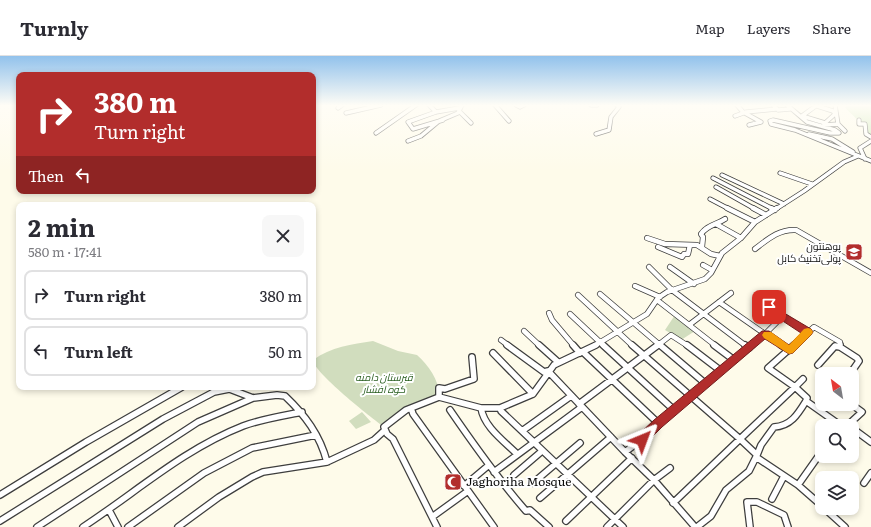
<!DOCTYPE html>
<meta charset="utf-8">
<style>
body{margin:0;font-family:Literata,Cairo,serif;background:#f7f7f7;color:#2b2b33;height:100vh;display:flex;flex-direction:column;font-size:15px;white-space:nowrap}
*{box-sizing:border-box;margin:0}
p{font-size:13px;color:#7c7c81}
.icon{flex:none;width:22px;height:22px;fill:none;stroke:currentColor;stroke-width:2;stroke-linecap:round;stroke-linejoin:round}
.map{position:relative;flex:1;overflow:hidden}
.side{position:absolute;left:16px;top:146px;width:300px;height:188px;display:flex;flex-direction:column;background:#fff;border-radius:8px;box-shadow:0 2px 6px #0003}
.side>*{flex:none}
.banner{position:absolute;left:16px;top:16px;width:300px;height:122px;border-radius:8px;box-shadow:0 2px 6px #0003;background:#b22d2c;color:#fff;overflow:hidden}
.needle{width:26px;rotate:329deg}
.controls{position:absolute;left:815px;top:311px;display:grid;gap:8px}
.controls a{display:grid;place-items:center;width:44px;height:44px;border-radius:8px;background:#fff;box-shadow:0 2px 6px #0003;font-size:20px}
.pin{position:absolute;display:grid;place-items:center;width:34px;height:34px;color:#fff;margin:-17px;border-radius:8px;box-shadow:0 2px 6px #0006}
.me{position:absolute;width:44px;margin:-22px;rotate:44deg;stroke-linejoin:round;filter:drop-shadow(0 0 3px #0008)}
.turn{display:flex;align-items:center;gap:14px;height:84px;padding:0 12px;font-size:18px}
.turn .icon{width:52px;height:52px;stroke-width:2.5}
.turn b{display:block;font-size:28px;line-height:34px}
.then{display:flex;align-items:center;height:38px;padding:0 12px;background:#0003;gap:8px;font-size:15px}
.round{display:grid;place-items:center;flex:none;width:42px;height:42px;border-radius:8px;background:#f7f7f7}
.headline{display:flex;align-items:center;justify-content:space-between;height:68px;padding:0 12px}
h1{font-size:24px;font-weight:700;line-height:30px}
ul{padding:0;list-style:none}
li{display:flex;align-items:center;gap:12px;height:50px;margin:0 8px 6px;padding:0 4px;border:2px solid #e1e1e2;border-radius:8px}
li div{flex:1}
li b{display:block;font-size:15px}
li em{font-style:normal}
header{display:flex;align-items:center;gap:24px;box-sizing:border-box;height:56px;padding:0 20px;background:#fff;border-bottom:1px solid #e1e1e2}
header strong{font-size:19px}
nav{display:flex;gap:22px;margin-inline-start:auto;font-size:14px}
.map>svg:first-child{display:block}
</style>
<header>
<strong>Turnly</strong>
<nav><a>Map</a><a>Layers</a><a>Share</a></nav>
</header>
<div class="map">
<svg width="871" height="471" viewBox="0 0 871 471">
<rect width="100%" height="100%" fill="#fefbea"/>
<!-- green -->
<path fill="#cce6b7" d="M850 49H871V81L866 78V71L859 68C857 61 848 56 845 51Z"/>
<!-- cemetery -->
<path fill="#d1ddbe" d="M675 259 695 275 681 284 672 277H670L665 274Z
M373 285 398 295 417 299C429 310 440 325 439 341L406 354 384 371C372 362 313 316 313 304 331 291 352 288 373 285Z
M362 356 371 366 356 373 349 365Z"/>
<g fill="none" stroke-linecap="round" stroke-linejoin="round">
<!-- minor-far2 casing -->
<g stroke="#3e3e3e" stroke-width="5">
<path id="minor-far2" d="M429 49 436 56
M495 49 509 65
M516 49 520 51 524 49
M591 49H597
M737 49 743 56 761 66
M773 49 778 54 790 53
M787 49 807 66 835 74 839 77H830L773 64 770 65 771 68 795 74 871 105
M817 49 802 60 825 67 835 58 833 55 817 50
M338 52 342 49
M459 55 471 67
M346 57 381 49
M735 60 746 56 776 53
M443 64 413 73 408 66 436 56 459 52
M859 64V68H865L866 78 871 81
M838 68 845 75
M749 69 761 66
M824 69 838 68 835 49
M376 77 416 49
M596 78 609 74 611 61 619 51 617 49
M809 78 832 83 853 96
M408 85 421 80 439 65 458 57 462 49
M865 103 860 92 871 85
M780 117 812 128
M722 119 784 148
M713 122 773 153
M716 131 755 153
M710 143 729 153
M776 153 804 135 844 106 858 100"/>
</g>
<!-- minor-far1 casing -->
<g stroke="#3e3e3e" stroke-width="6">
<path id="minor-far1" d="M727 152 755 166
M753 152 766 159
M771 152 775 154
M716 168 741 182
M647 182 665 188 697 189 711 198 720 200
M658 191 682 201 684 198H688L690 189
M702 191 703 181 701 178C707 169 716 169 725 163
M755 193C768 183 779 173 796 174L871 217
M703 209 712 214
M649 211 672 234 746 290
M670 211 694 228
M635 230 660 241
M600 238 661 290
M578 239 633 290
M657 244 716 290
M759 244 808 276
M719 246 765 278 777 266
M549 257 552 264 574 290
M570 258 604 290
M689 269 731 237
M524 275 540 290
M501 284 509 290
M594 290 647 258 658 242 667 236 705 223 711 217 722 197 741 182 755 166 777 152
M657 290 671 279 688 290
M751 290 765 278 782 290
M793 290 814 271 840 286V290"/>
</g>
<!-- minor casing -->
<g stroke="#3e3e3e" stroke-width="8">
<path id="minor" d="M507 289 544 316 548 315 625 396 641 384 658 367 583 296
M539 289 558 306
M573 289 580 297
M603 289 674 354
M632 289 740 383 673 447
M660 289 706 328
M687 289 721 315
M714 289 734 304
M745 289 749 292
M781 289 789 294
M840 289V291L857 302 859 305 850 318
M493 297 533 338
M818 309 835 290 840 291
M803 323 795 331 807 342 806 345 840 369 839 370
M227 332 253 342 277 339 285 340C305 359 320 379 327 406
M439 341V332L445 333 474 323 472 301
M579 348 658 289
M851 348 862 356 849 368 851 370
M411 352 413 358 494 471
M481 352C484 371 504 385 517 398
M500 352 501 355 623 471
M450 354C474 389 498 423 526 455L530 454 549 471
M658 367 752 289
M852 372 871 386
M522 375 571 340
M625 396 654 424 695 471
M757 399 761 389 774 371C791 370 798 358 806 345
M756 401 798 429 822 450
M494 416 582 351
M514 419 542 395
M533 427 580 387
M864 427 871 417
M798 429 822 395
M464 430 489 409
M0 439 86 386 182 331
M540 442 611 381
M772 443 784 420
M824 452 845 471
M109 454 118 471
M432 461 468 435
M0 465 163 363 214 336 229 333
M566 465 632 402
M37 471 198 366 253 342
M83 471C135 437 184 393 243 370 262 363 282 360 302 356
M128 471 204 417 252 392 316 379
M178 471 219 441 252 421 263 416 327 406 374 384 385 374
M437 471 393 383 387 378 384 371 406 354 439 341 481 352H500L533 338 554 309 596 289
M607 471 654 424 670 412
M697 471 711 460 726 434 749 415 757 399 740 383 795 331 768 312 794 289
M750 471 747 446H757L784 459 788 471"/>
</g>
<!-- minor-far2 -->
<use href="#minor-far2" stroke="#fff" stroke-width="3.5"/>
<!-- minor-far1 -->
<use href="#minor-far1" stroke="#fff" stroke-width="4.5"/>
<!-- minor -->
<use href="#minor" stroke="#fff" stroke-width="5.5"/>
</g>
<!-- sky -->
<linearGradient id="sky" x2="0" y2="1"><stop stop-color="#92c2ec"/><stop offset="0.43" stop-color="#fffdf6"/><stop offset="1" stop-color="#fffdf6" stop-opacity="0"/></linearGradient>
<rect width="871" height="115" fill="url(#sky)"/>
<!-- route -->
<path fill="#b22d2c" stroke="#741d1d" d="M769 248 811 273 813 276 811 279 793 297 789 298 765 283 662 371 646 387 642 389 637 387 636 384 637 380 654 364 762 275H769L789 289 801 277 766 254 765 251 766 249Z"/>
<!-- slow -->
<path fill="#f59e0b" d="M808 272 811 273 813 276 811 279 793 297 789 298 764 282 762 279 764 276H771L789 289 804 273Z"/>
<!-- icons -->
<defs>
<g id="university-square" transform="scale(0.9)"><rect x="-9" y="-9" width="18" height="18" rx="4" fill="#b22d2c" stroke="#fff"/><path d="M0-5L7-2L0 1L-7-2ZM-4 1L0 2.5L4 1V4Q0 6-4 4Z" fill="#fff"/></g>
<g id="mosque-square" transform="scale(0.9)"><rect x="-9" y="-9" width="18" height="18" rx="4" fill="#b22d2c" stroke="#fff"/><path d="M3.5-4.9A6 6 0 1 0 3.5 4.9A5 5 0 1 1 3.5-4.9Z" fill="#fff"/></g>
</defs>
<g fill-rule="evenodd">
<use href="#university-square" x="854" y="196"/>
<use href="#mosque-square" x="453" y="426"/>
</g>
<g text-anchor="middle" stroke-width="4" stroke-linejoin="round" paint-order="stroke">
<!-- poi labels -->
<g font-size="10" fill="#0b0b0b" stroke="#fff" text-anchor="end">
<text x="841" y="194">پوهنتون<tspan x="841" dy="12">پولی‌تخنیک کابل</tspan></text>
</g>
<!-- park labels -->
<g font-size="10" font-style="italic" fill="#295e20" stroke="#fff">
<text x="384" y="325">قبرستان دامنه<tspan x="384" dy="12">کوه افشار</tspan></text>
</g>
<!-- near-poi labels -->
<g font-size="12" fill="#0b0b0b" stroke="#fff" text-anchor="start">
<text x="466" y="430">Jaghoriha Mosque</text>
</g>
</g>
</svg>
<div class="controls">
<a><svg class="needle" viewBox="-14 -14 28 28"><path d="M0-13l5 13h-10z" fill="#e53935"/><path d="M0 13l5-13h-10z" fill="#7c7c81"/></svg></a>
<a><svg class="icon" aria-label="search" viewBox="0 0 24 24"><circle cx="10" cy="10" r="6"/><path d="M15 15l6 6"/></svg></a>
<a><svg class="icon" aria-label="layers" viewBox="0 0 24 24"><path d="M12 4l9 5-9 5-9-5zM3 14l9 5 9-5"/></svg></a>
</div>
<div class="pin" style="left:769px;top:251px;background:#d93025"><svg class="icon" aria-label="arrive" viewBox="0 0 24 24"><path d="M6 21V4h12l-3 4 3 4H6"/></svg></div>
<svg class="me" style="left:642px;top:384px" viewBox="-20 -20 40 40"><path d="M0-17L14 15 0 8-14 15z" fill="#b22d2c" stroke="#fff" stroke-width="4"/></svg>
<div class="banner">
<div class="turn"><svg class="icon" aria-label="right" viewBox="0 0 24 24"><path d="M7 20v-9h11M14 6l5 5-5 5"/></svg><div><b>380 m</b>Turn right</div></div>
<div class="then">Then<svg class="icon" aria-label="left" viewBox="0 0 24 24"><path d="M17 20v-9H6M10 6l-5 5 5 5"/></svg></div>
</div>
<section class="side">
<div class="headline"><div><h1>2 min</h1><p>580 m · 17:41</p></div><a class="round"><svg class="icon" aria-label="close" viewBox="0 0 24 24"><path d="M6 6l12 12M18 6L6 18"/></svg></a></div>
<ul>
<li><svg class="icon" aria-label="right" viewBox="0 0 24 24"><path d="M7 20v-9h11M14 6l5 5-5 5"/></svg><div><b>Turn right</b></div><em>380 m</em></li>
<li><svg class="icon" aria-label="left" viewBox="0 0 24 24"><path d="M17 20v-9H6M10 6l-5 5 5 5"/></svg><div><b>Turn left</b></div><em>50 m</em></li>
</ul>
</section>
</div>
